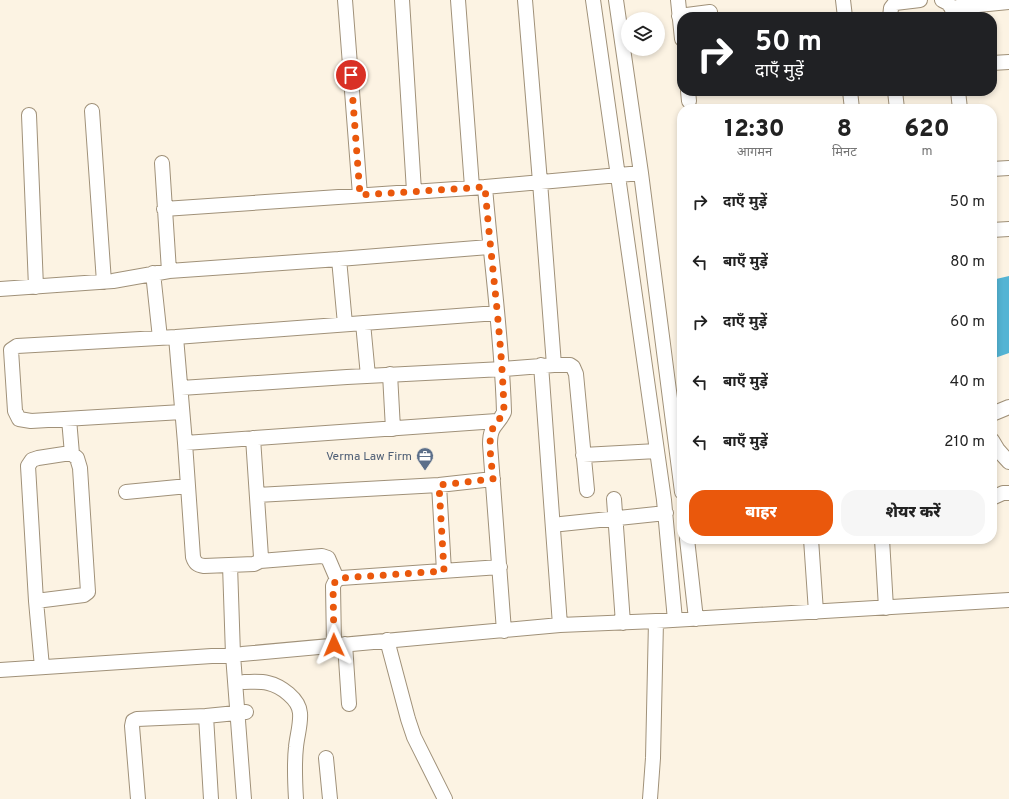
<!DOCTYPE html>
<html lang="hi">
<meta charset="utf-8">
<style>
body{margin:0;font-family:Overpass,"Noto Sans Devanagari",sans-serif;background:#f6f6f6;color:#222;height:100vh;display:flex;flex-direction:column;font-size:15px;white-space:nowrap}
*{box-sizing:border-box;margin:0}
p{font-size:13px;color:#767676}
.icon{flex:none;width:22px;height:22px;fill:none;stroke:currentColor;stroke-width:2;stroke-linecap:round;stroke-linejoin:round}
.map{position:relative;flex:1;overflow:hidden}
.panel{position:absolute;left:677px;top:104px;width:320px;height:440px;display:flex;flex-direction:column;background:#fff;border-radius:16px;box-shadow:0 2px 6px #0003}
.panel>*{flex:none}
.banner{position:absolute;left:677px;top:12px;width:320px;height:84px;border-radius:16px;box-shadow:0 2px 6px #0003;background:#202124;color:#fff;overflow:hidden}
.buttons{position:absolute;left:621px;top:12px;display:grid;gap:8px}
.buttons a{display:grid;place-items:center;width:44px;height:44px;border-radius:50%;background:#fff;box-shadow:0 2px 6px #0003;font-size:20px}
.pin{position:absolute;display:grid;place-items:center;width:34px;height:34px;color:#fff;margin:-17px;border:2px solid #fff;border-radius:50%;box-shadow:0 1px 4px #0007}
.me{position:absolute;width:44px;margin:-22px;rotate:359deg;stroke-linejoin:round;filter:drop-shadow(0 0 3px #0008)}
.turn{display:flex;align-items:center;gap:14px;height:84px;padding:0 12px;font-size:18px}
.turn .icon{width:52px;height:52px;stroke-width:2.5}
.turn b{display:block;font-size:28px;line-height:34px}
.eta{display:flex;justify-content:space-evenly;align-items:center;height:68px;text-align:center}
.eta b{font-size:24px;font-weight:800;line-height:28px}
.button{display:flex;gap:8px;margin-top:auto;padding:8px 12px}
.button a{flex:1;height:46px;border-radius:16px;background:#ea580c;color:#fff;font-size:16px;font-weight:800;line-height:46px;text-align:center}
.button a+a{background:#f6f6f6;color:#222}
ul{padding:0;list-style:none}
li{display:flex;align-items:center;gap:12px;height:60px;padding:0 12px}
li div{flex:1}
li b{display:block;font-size:15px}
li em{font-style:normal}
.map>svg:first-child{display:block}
</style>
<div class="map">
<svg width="1009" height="799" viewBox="0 0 1009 799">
<rect width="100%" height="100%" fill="#fcf3e3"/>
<!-- water -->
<path fill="#54b4d4" d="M1009 276V353L992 359V280Z"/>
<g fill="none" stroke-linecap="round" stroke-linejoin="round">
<!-- minor casing -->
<g stroke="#a09179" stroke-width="16">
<path id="minor" d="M345 0 360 195
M402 0 414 191
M458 0 472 187
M525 0 540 182 554 365
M593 0 664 500 675 620
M616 0 641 173 682 492
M678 0 682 39
M843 0 845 17
M942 0 948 3 953 10
M679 16 710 12
M890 17 891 8 895 3 920 0
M951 17 953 10 958 7 1009 2
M992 63 1009 62
M688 91 689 101
M850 91 852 109
M895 91 897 109
M958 91 960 109
M92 111 104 282
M29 115 36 287
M162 163 169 271
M992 169 1009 168
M485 187C491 262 502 337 504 412 498 426 490 424 490 444L504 631
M164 209 485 187 641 173
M992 230 1009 229
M339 259 345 324
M153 273 160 338
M0 289 113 281 169 271 339 259 489 247
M363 323 368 376
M176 337 185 443 193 557C195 563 197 565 204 566L254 564 260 561 261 557 253 438
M541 365 560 625
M390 374 393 429
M181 388 347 377 503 369 554 365H570L573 367 576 374 587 490
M182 412 31 421 19 419 15 411 11 350 17 346 176 337 497 313
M992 414 1009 407
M69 419 72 454
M992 440 998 450 1009 462
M185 443 497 421
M583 455 657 451
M439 485 444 571
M126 492 188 486
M257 495 439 485 493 479
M992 498 1003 493H1009
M614 499 623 623
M561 524 666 513
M687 539 696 619
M811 539 816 612
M882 539 886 608
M260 561 322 556 328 558 337 579
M230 565 233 655 244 799
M36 601 84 595 88 592 80 468 77 458 72 454H64L38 458 32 460 28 466 36 601 42 667
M387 640 408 719 414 737 445 799
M345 644 349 704
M334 645 333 586 336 580 341 578 500 567
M0 670 242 654 560 625 656 621 1009 600
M244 682C252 682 260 681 268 683 281 686 299 699 300 713 301 724 297 736 296 747 294 764 295 782 296 799
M326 758 330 799
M138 799 132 726 133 721 137 719 206 716
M211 799 206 716 246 712
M650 799 653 758 656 621"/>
</g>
<!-- minor -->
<use href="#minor" stroke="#fff" stroke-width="14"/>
</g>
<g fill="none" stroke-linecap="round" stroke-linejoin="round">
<!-- route -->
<path stroke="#ea580c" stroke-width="7" stroke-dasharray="0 12.6" d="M334 645 333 586 336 580 341 578 444 571 439 485 493 479C492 465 487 440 493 428 496 422 501 418 504 412 502 337 491 262 485 187L360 195 351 75"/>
</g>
<!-- icons -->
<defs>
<g id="office-pin" transform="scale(0.9)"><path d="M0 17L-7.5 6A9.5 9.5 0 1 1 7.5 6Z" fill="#5c6f8a" stroke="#fcf3e3"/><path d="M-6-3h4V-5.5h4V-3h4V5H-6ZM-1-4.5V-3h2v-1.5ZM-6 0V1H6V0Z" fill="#fff"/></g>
</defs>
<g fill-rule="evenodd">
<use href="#office-pin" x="425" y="456"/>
</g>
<g text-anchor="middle" stroke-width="3.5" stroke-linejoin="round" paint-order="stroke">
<!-- service labels -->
<g font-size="12" fill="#4e5e75" stroke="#fcf3e3" text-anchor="end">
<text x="412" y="460">Verma Law Firm</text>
</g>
</g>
</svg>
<div class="buttons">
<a><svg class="icon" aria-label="layers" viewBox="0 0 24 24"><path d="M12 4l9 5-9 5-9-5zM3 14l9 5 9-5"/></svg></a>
</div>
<div class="pin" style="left:351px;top:75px;background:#d93025"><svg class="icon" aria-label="arrive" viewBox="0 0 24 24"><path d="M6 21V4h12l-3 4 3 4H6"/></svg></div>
<svg class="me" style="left:334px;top:645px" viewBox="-20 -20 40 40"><path d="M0-17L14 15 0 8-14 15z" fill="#ea580c" stroke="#fff" stroke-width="4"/></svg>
<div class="banner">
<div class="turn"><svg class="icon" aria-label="right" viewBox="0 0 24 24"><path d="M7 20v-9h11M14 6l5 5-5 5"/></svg><div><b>50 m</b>दाएँ मुड़ें</div></div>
</div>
<section class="panel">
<div class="eta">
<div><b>12:30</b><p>आगमन</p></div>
<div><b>8</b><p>मिनट</p></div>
<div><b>620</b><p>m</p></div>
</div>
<ul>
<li><svg class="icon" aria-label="right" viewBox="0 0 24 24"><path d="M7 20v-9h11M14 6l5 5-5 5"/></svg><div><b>दाएँ मुड़ें</b></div><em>50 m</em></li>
<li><svg class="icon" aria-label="left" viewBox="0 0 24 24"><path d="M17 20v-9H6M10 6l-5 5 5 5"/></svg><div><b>बाएँ मुड़ें</b></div><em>80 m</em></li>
<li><svg class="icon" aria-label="right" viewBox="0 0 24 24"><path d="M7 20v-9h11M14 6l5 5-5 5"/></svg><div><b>दाएँ मुड़ें</b></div><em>60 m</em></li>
<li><svg class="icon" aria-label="left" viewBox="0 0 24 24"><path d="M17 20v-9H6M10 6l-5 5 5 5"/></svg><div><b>बाएँ मुड़ें</b></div><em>40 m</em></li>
<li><svg class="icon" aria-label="left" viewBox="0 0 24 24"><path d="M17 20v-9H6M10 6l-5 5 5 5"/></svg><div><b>बाएँ मुड़ें</b></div><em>210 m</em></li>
</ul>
<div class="button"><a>बाहर</a><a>शेयर करें</a></div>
</section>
</div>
